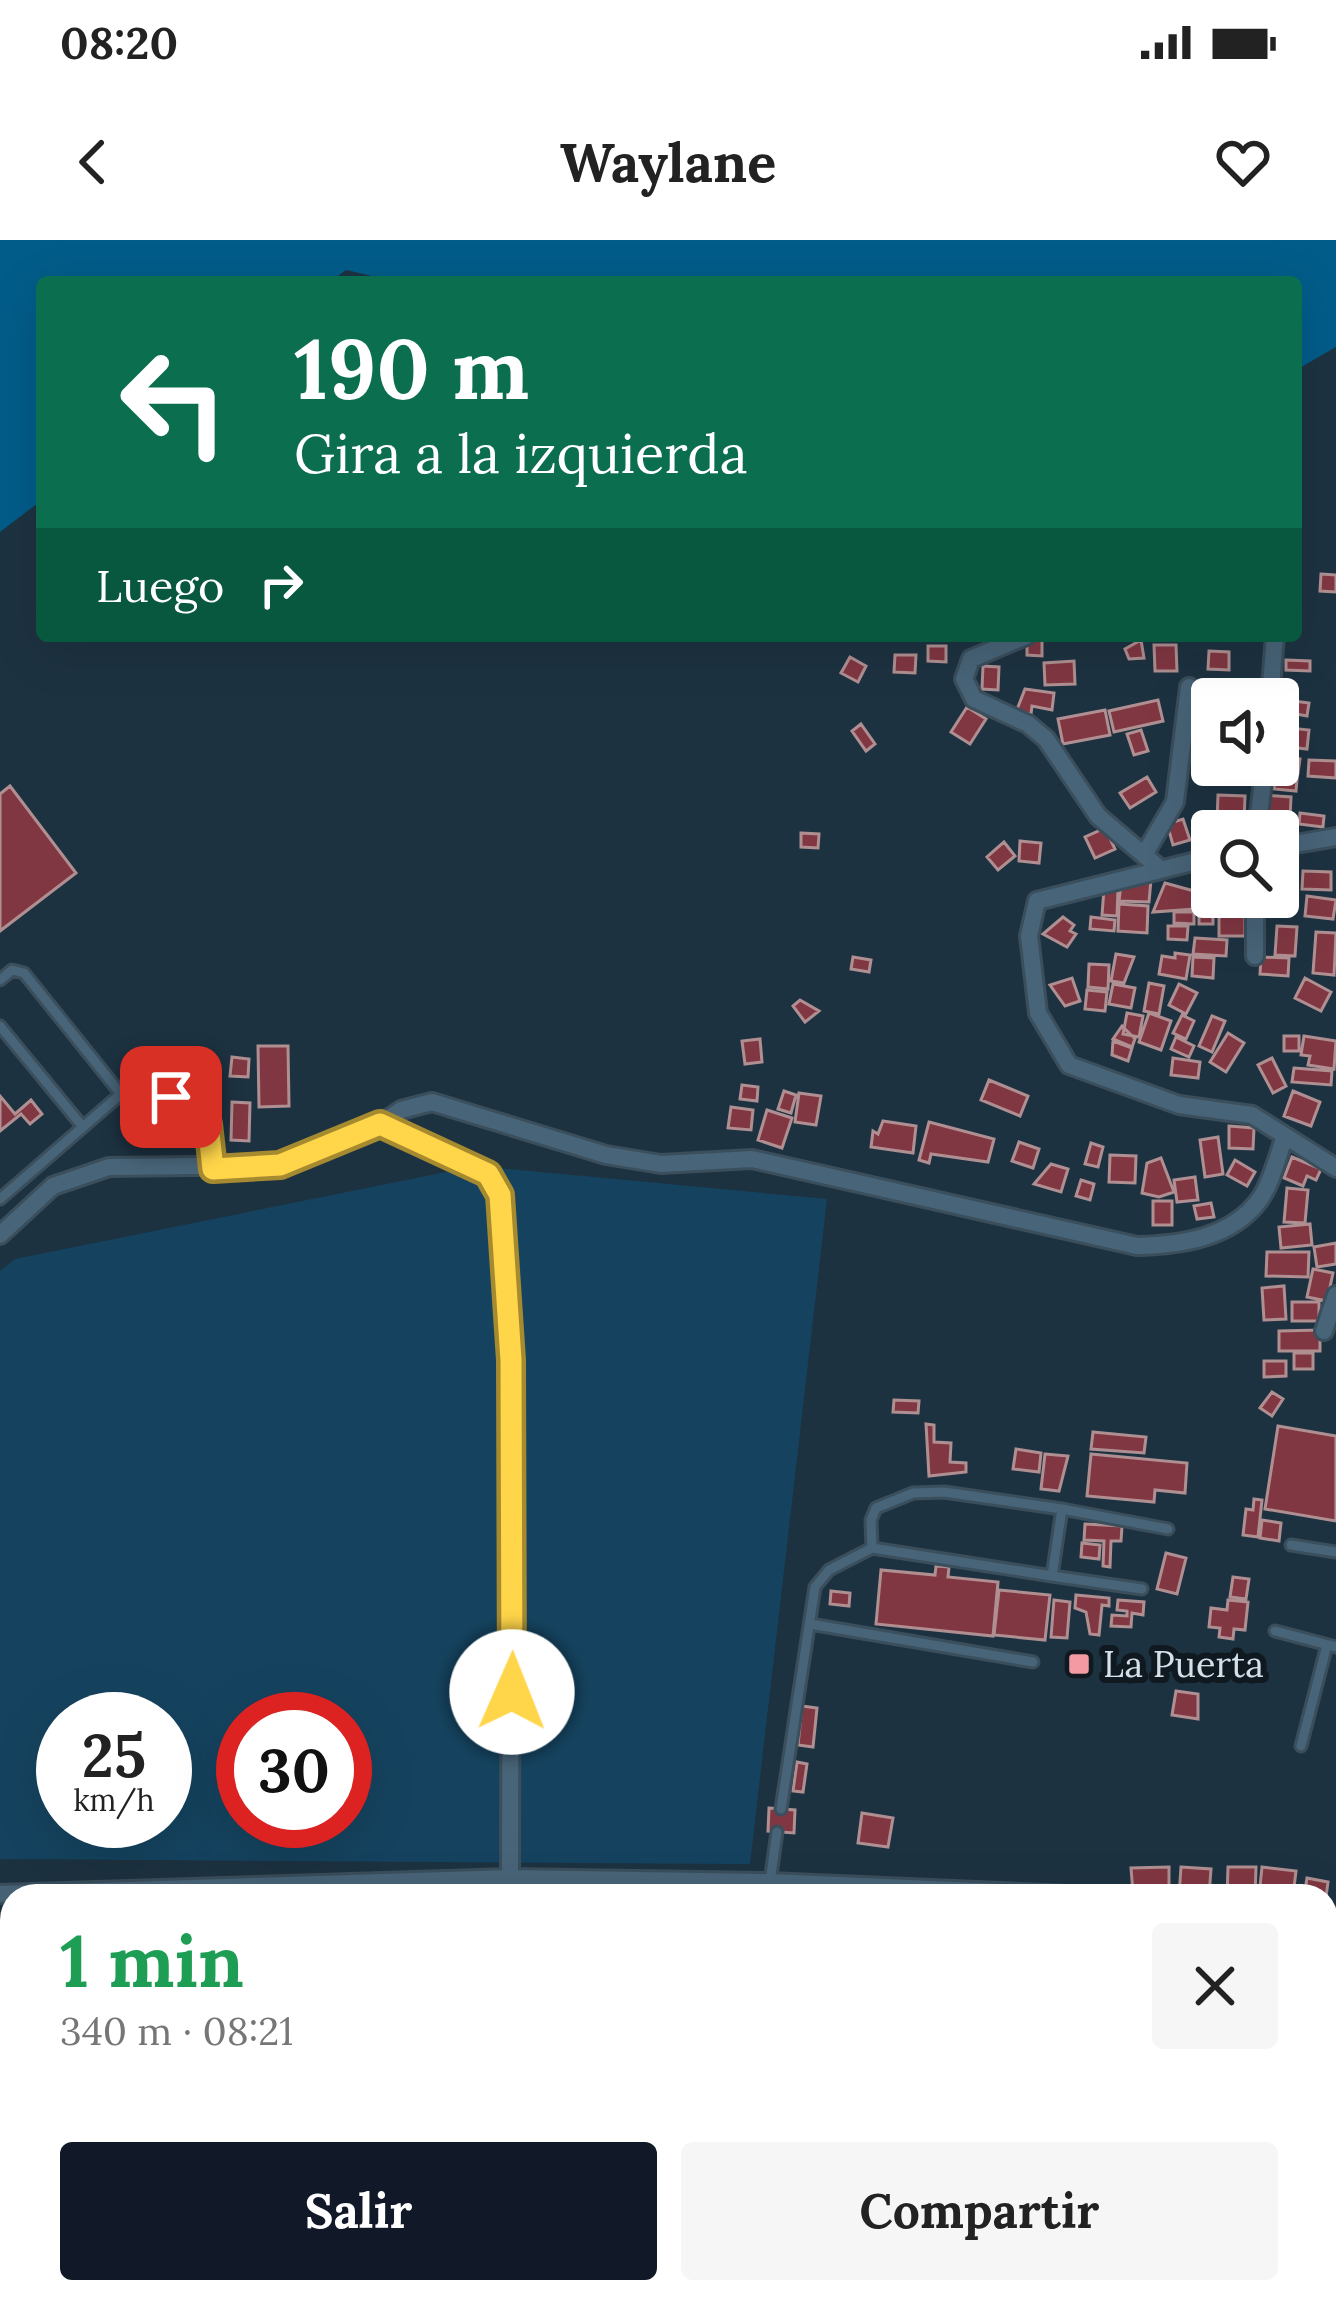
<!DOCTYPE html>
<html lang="es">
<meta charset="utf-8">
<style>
body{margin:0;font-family:Lora,serif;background:#f6f6f6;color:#222;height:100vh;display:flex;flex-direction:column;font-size:45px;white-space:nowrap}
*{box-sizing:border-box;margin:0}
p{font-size:39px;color:#767676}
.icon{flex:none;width:66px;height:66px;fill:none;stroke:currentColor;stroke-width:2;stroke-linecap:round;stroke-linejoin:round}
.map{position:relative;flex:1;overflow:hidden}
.sheet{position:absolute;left:0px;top:1644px;width:1338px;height:420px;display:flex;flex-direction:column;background:#fff;border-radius:36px 36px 0 0;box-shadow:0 12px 48px #0002}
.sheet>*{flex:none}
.hud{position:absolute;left:36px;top:36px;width:1266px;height:366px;border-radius:12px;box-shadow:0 12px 48px #0002;background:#0b6e4f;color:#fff;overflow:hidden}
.fabs{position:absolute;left:1191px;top:438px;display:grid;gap:24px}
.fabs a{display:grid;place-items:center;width:108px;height:108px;border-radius:12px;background:#fff;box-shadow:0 12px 48px #0002;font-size:60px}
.speed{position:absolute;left:36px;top:1452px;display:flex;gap:24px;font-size:60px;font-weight:700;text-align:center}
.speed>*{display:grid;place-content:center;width:156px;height:156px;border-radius:50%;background:#fff;box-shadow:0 12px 48px #0002;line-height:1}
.speed small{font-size:30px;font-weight:400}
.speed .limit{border:18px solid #d22;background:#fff;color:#111}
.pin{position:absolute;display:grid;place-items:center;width:102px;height:102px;color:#fff;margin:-51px;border-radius:24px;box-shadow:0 6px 18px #0006}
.me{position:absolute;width:132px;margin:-66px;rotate:1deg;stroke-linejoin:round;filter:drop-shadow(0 0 9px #0008)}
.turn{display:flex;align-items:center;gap:42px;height:252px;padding:0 60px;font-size:54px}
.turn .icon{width:156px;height:156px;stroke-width:2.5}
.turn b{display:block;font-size:84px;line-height:102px}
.then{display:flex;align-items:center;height:114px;padding:0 60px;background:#0003;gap:24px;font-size:45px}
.round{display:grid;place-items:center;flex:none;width:126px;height:126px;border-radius:12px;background:#f6f6f6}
.summary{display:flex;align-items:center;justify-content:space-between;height:204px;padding:0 60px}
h1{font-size:72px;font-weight:700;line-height:90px;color:#1e9e55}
.action{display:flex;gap:24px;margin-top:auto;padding:24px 60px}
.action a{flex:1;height:138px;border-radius:12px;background:#111827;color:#fff;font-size:48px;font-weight:700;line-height:138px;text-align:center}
.action a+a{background:#f6f6f6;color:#222}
.status{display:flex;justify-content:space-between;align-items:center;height:84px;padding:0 60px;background:#fff;direction:ltr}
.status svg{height:33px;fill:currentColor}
header{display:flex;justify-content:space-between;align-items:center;height:156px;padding:0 60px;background:#fff;font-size:54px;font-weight:700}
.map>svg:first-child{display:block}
</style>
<div class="status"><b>08:20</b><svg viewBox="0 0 49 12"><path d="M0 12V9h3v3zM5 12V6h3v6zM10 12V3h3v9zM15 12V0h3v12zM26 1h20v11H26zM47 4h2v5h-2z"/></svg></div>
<header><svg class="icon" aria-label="back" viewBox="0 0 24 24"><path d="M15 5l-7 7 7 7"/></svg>Waylane<svg class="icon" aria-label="heart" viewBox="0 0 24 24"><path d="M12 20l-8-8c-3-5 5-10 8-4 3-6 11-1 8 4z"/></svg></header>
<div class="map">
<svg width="1336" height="2064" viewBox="0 0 1336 2064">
<rect width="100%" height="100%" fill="#1d3241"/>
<!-- green -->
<path fill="#15435f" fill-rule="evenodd" d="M476 926 827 959 750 1624 0 1619V1031L15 1019ZM63 1479H165V1581H63ZM243 1479H345V1581H243Z"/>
<!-- forest -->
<path fill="#025c89" d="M0 0H1336V107L1296 130V42H398L346 30 330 42H42V260L0 292Z"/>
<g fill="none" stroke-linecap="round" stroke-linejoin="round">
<!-- stream -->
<path stroke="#3681af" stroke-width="6" d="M524 2052 525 2064"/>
</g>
<!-- building -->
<path fill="#813742" stroke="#af8f92" stroke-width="3" d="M1321 334 1336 335V352L1320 351Z
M1027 397 1042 398V416L1027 415Z
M1141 400 1144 418 1129 419 1125 409Z
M1154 405H1176L1177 431H1155Z
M928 406H946V422L928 421Z
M1209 411 1229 412V430L1208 429Z
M895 415H916L915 433 894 432Z
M850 417 866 426 858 442 841 433Z
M1286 420 1310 421V431L1286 430Z
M1074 421 1075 444 1045 445 1044 423Z
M983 426 999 427 998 450 982 449Z
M1025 449 1054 453 1052 470 1032 466 1031 474 1016 472Z
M1158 460 1163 481 1114 492 1109 471Z
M1286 460 1309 463 1307 476 1285 472Z
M967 467 986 479 970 504 951 492Z
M1192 468 1212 469V482L1192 481Z
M1105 470 1110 495 1063 504 1058 479Z
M861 484 875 504 866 511 852 491Z
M1280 487 1309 490 1307 509 1278 506Z
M1191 488 1212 489V508L1190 507Z
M1141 490 1148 511 1134 515 1127 494Z
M1189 508 1212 509V521L1188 520Z
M1280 515 1300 519 1298 533 1277 529Z
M1309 520 1336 521V538L1308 536Z
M1147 537 1156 552 1130 568 1120 553Z
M1275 537 1297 539 1296 551 1274 549Z
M10 546 76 633 0 691V554Z
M1218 555 1245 556 1244 582 1217 581Z
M1263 555 1291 557 1290 579 1262 577Z
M1300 573 1324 576 1323 587 1299 584Z
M1183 579 1190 600 1173 605 1167 584Z
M1105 588 1115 609 1095 618 1085 597Z
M801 593 819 594 818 608 801 607Z
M1020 601 1041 603 1039 623 1019 621Z
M1004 602 1015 616 998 630 987 617Z
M1303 631 1331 632V650L1302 649Z
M1151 640 1149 662 1119 661 1121 644Z
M1165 643 1194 651 1195 669 1153 672Z
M1104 649 1118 650 1117 676 1102 675Z
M1307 656 1336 660 1333 679 1305 676Z
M1227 657H1246V670H1227Z
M1119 664 1148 666 1147 693 1118 691Z
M1199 665H1213V684H1199Z
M1174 672H1194V684L1174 683Z
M1219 675H1245V696H1219Z
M1063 677 1074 685 1070 691 1076 694 1067 707 1043 694Z
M1091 677 1115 680 1114 691 1090 689Z
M1168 686H1188L1187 700 1168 699Z
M1277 686 1297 687 1295 716 1275 715Z
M1316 692 1336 693 1334 735 1313 733Z
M1195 698 1227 700 1226 716 1193 714Z
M1175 713 1190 715 1186 739 1159 734 1162 716 1175 718Z
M1116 714 1134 717 1124 743 1111 741Z
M853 717 871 720 869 732 851 729Z
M1193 717 1214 718 1213 738 1192 736Z
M1261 717 1289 718 1288 736 1260 734Z
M1089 724 1109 725 1108 749 1088 747Z
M1072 738 1080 761 1065 766 1050 745Z
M1305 738 1331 752 1321 771 1295 758Z
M1149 743 1164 746 1159 774 1144 771Z
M1113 744 1135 748 1131 768 1109 764Z
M1179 744 1197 753 1186 774 1169 765Z
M1087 750 1107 752 1105 771 1085 769Z
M800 760 819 771 805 782 793 766Z
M1127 773 1143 776 1139 797 1123 794Z
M1149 773 1171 781 1161 810 1139 802Z
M1182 775 1194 781 1186 799 1173 793Z
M1212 776 1225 781 1212 812 1199 806Z
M1122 786 1135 799 1132 807 1113 799Z
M1228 793 1244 803 1226 832 1210 822Z
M1284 796H1299V811H1284Z
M1304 796 1336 801 1334 829 1308 825 1310 816 1301 815Z
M1176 797 1194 806 1189 817 1171 809Z
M760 799 762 822 745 824 742 801Z
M1113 801 1132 808 1128 821 1112 815Z
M258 806H288L289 866 259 867Z
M232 817 249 819 248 837 230 836Z
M1173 818 1200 822 1198 838 1171 835Z
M1272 818 1286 846 1273 853 1258 825Z
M1294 828 1332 831 1331 845 1292 842Z
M989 840 1028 856 1020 876 981 860Z
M742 845 758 847 757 861 740 859Z
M784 851 796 855 791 873 778 869Z
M1293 851 1320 862 1311 886 1284 876Z
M799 853 821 856 816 885 795 882Z
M0 856 15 874 31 860 42 874 30 884 21 874 0 891Z
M232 862 250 863 249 901 231 900Z
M731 867 753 870 751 890 728 888Z
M767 870 792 878 782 908 758 900Z
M883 881 916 886 913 913 871 907 873 891 878 894Z
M929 882 994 899 988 922 931 914 929 923 919 920Z
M1229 886 1254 888 1253 909 1229 908Z
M1218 897 1223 934 1205 937 1200 900Z
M1019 902 1039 909 1033 928 1012 921Z
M1091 903 1103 907 1098 927 1085 924Z
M1110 915 1136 916 1135 943 1109 942Z
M1292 917 1321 929 1316 940 1307 936 1303 946 1284 938Z
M1161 918 1174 952 1159 957 1142 953 1147 923Z
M1235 920 1255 932 1247 946 1227 935Z
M1051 924 1068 929 1061 952 1034 944Z
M1195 937 1198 960 1177 962 1174 940Z
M1081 940 1094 944 1090 960 1076 956Z
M1287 948 1308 950 1305 983 1284 982Z
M1153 961H1172V985H1153Z
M1211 963 1214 977 1197 979 1194 966Z
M1310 984 1312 1005 1281 1008 1279 987Z
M1336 1003V1024L1317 1027 1314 1007Z
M1267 1012H1309L1308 1037 1266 1036Z
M1313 1029 1333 1033 1327 1061 1307 1057Z
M1284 1046 1286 1079 1264 1080 1262 1048Z
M1292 1062H1319V1081H1292Z
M1320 1090V1111H1279V1091Z
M1294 1113H1313V1129H1294Z
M1264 1121H1286V1136L1264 1137Z
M1272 1152 1283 1159 1272 1176 1260 1168Z
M894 1160 919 1161 918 1173 893 1172Z
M926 1184 934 1185V1202L951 1203 950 1222 966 1223V1232L929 1236Z
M1278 1186 1336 1196V1281L1265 1269Z
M1093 1192 1146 1197 1144 1213 1091 1209Z
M1016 1209 1041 1213 1039 1232 1013 1229Z
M1045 1214 1068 1216 1059 1251 1041 1249Z
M1091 1214 1187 1223 1185 1253 1155 1250 1154 1262 1087 1256Z
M1254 1259 1262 1260 1258 1297 1243 1295 1246 1269 1253 1270Z
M1262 1280 1281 1283 1279 1301 1260 1298Z
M1085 1284 1122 1286 1121 1301H1111L1110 1327 1103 1326 1104 1301 1084 1300Z
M1082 1303 1100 1305 1099 1319 1081 1317Z
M1166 1313 1186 1318 1177 1354 1157 1349Z
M936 1326 949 1327 948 1337 998 1342 993 1396 876 1384 881 1330 935 1335Z
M1233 1337 1249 1339 1246 1359 1230 1357Z
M999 1350 1050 1355 1045 1400 994 1395Z
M831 1351 850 1353 849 1366 830 1364Z
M1076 1355 1109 1358V1366L1102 1365 1099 1395 1090 1394 1086 1372 1075 1368Z
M1054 1360 1070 1362 1067 1398 1051 1397Z
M1118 1360 1144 1362 1143 1375 1132 1373 1131 1387 1111 1386 1112 1375 1127 1376V1371L1117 1370Z
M1228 1360 1248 1362 1245 1390 1234 1389 1233 1399 1219 1397 1220 1388 1209 1387 1211 1368 1227 1370Z
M1176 1451 1198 1454V1479L1172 1475Z
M802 1466 817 1468 813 1507 798 1505Z
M797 1522 807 1524 803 1552 793 1551Z
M769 1568 795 1570 794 1593 768 1591Z
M862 1573 893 1578 888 1607 858 1603Z
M1169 1627V1653H1133L1131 1628Z
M1181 1627 1211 1629 1209 1656H1179Z
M1228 1627H1256L1255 1656H1227Z
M1262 1627 1296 1631 1293 1656H1259Z
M1307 1638 1328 1642 1326 1657 1304 1656Z
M1326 1726 1336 1728V1817L1326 1815Z
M539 2052H585V2064H540Z
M1101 2052H1139V2064H1100Z
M1230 2052H1263V2064H1230Z"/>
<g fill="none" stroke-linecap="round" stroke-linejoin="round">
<!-- lane casing -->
<g stroke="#3a4e5c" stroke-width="15">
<path id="lane" d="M0 740 12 730 24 733 121 854
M0 786 83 887
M0 959 121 854 200 863 208 884 213 929
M1062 1269 1168 1289
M1291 1305 1336 1312
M1052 1336 1142 1349
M810 1384 1033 1422
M1275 1391 1336 1407
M1301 1506 1327 1405
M781 1569 815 1347 829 1330 872 1308 1052 1336 1062 1269 944 1252 913 1253 876 1268 871 1280 872 1308
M770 1642 777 1592
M1326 1856 1336 1857
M1326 1933 1336 1934
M1184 2052V2064
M1307 2052 1308 2064"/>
</g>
<!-- street casing -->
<g stroke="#3a4e5c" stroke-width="22">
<path id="street" d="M1026 396 971 419 964 439 974 459 1028 484 1046 499 1098 576 1158 627
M1270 459 1275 396
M1257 591 1265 525
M1278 607 1336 597
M1144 615 1175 562 1189 447
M1212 617 1037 661 1029 696 1038 773 1069 825 1179 865 1252 875 1336 928
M1255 657V716
M381 884 488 934 499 955 511 1120 510 1638
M0 995 53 946 109 927 280 925 375 888 401 870 432 862 606 915 661 924 752 919 1137 1006C1181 1005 1232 998 1260 959 1272 942 1278 915 1285 896
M1324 1091 1336 1055
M0 1654 510 1638 770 1642 1092 1656
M1326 1701 1336 1703
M470 2064V2052"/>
</g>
<!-- lane -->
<use href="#lane" stroke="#486478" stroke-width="9"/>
<!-- street -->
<use href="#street" stroke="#486478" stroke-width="16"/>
</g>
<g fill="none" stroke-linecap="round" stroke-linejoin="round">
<!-- route casing -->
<g stroke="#a68a30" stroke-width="30">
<path id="route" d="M171 857 200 863 208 884 213 929 280 925 380 884 488 934 500 955 511 1120 512 1452"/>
</g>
<!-- route -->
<use href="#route" stroke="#ffd54a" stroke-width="21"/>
</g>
<!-- markers -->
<rect fill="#f49aa3" stroke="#0f191f" stroke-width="4.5" x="1067" y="1412" width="24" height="24" rx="6"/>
<g text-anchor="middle" stroke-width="12" stroke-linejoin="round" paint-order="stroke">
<!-- poi labels -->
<g font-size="36" fill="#d4e1eb" stroke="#0f191f" text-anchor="start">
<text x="1103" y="1437">La Puerta</text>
</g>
</g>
</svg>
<div class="fabs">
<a><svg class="icon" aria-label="sound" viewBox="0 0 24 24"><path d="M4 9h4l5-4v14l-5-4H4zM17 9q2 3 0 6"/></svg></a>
<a><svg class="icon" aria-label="search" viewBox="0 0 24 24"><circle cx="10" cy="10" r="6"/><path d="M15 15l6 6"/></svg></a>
</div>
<div class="speed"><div>25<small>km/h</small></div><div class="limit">30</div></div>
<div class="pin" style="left:171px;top:857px;background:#d93025"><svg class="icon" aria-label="arrive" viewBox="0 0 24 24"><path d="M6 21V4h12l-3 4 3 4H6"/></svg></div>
<svg class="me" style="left:512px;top:1452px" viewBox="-20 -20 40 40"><circle r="19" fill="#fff"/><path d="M0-13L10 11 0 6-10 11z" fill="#ffd54a"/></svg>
<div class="hud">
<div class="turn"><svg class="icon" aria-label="left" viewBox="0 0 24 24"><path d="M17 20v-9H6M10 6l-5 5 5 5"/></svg><div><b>190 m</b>Gira a la izquierda</div></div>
<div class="then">Luego<svg class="icon" aria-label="right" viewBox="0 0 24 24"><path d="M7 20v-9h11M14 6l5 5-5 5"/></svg></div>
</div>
<section class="sheet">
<div class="summary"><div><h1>1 min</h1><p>340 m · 08:21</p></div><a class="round"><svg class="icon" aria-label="close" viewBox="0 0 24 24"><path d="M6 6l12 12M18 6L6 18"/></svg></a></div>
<div class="action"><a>Salir</a><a>Compartir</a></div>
</section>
</div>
